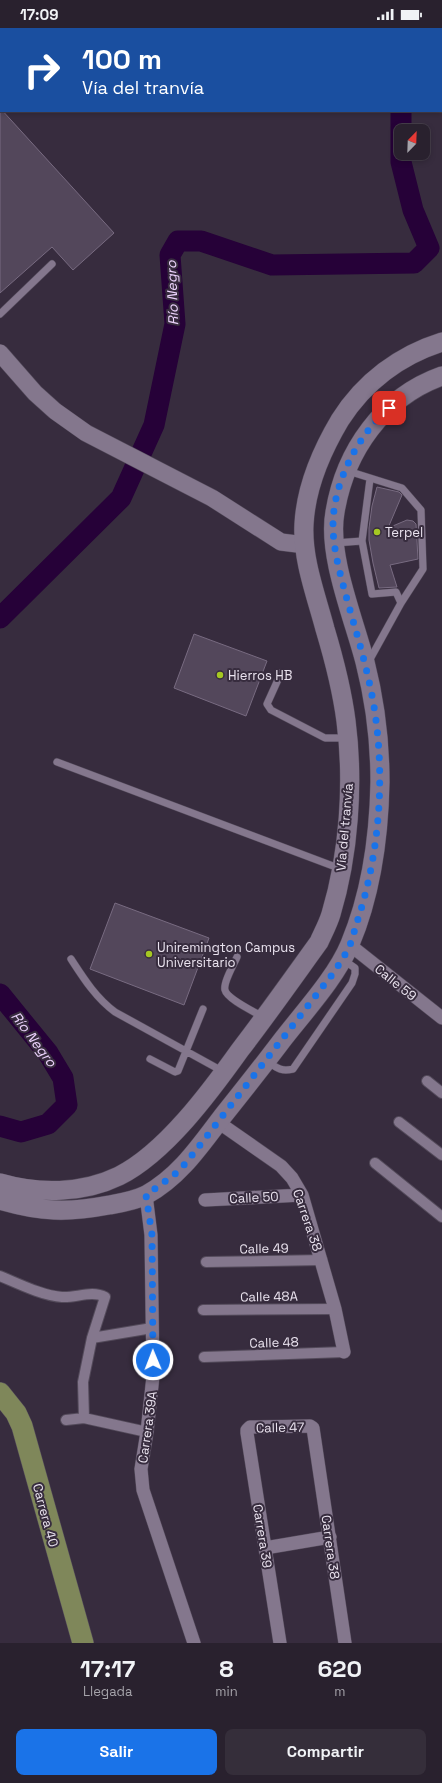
<!DOCTYPE html>
<html lang="es">
<meta charset="utf-8">
<style>
body{margin:0;font-family:"Space Grotesk",sans-serif;background:#352e3a;color:#f1f3f6;height:100vh;display:flex;flex-direction:column;font-size:15px;white-space:nowrap}
*{box-sizing:border-box;margin:0}
p{font-size:13px;color:#a5a3aa}
.icon{flex:none;width:22px;height:22px;fill:none;stroke:currentColor;stroke-width:2;stroke-linecap:round;stroke-linejoin:round}
.map{position:relative;height:1615px;overflow:hidden}
.sheet{display:flex;flex-direction:column;background:#29212e;flex:1}
.sheet>*{flex:none}
.top-card{position:absolute;left:0px;top:0px;width:442px;height:84px;box-shadow:0 2px 6px #0003,0 0 0 1px #453e4a;background:#1a4fa0;color:#fff;overflow:hidden}
.needle{width:26px;rotate:23deg}
.fabs{position:absolute;left:394px;top:96px;display:grid;gap:8px}
.fabs a{display:grid;place-items:center;width:36px;height:36px;border-radius:8px;background:#29212e;box-shadow:0 2px 6px #0003,0 0 0 1px #453e4a;font-size:20px}
.pin{position:absolute;display:grid;place-items:center;width:34px;height:34px;color:#fff;margin:-17px;border-radius:8px;box-shadow:0 2px 6px #0006}
.me{position:absolute;width:44px;margin:-22px;rotate:359deg;stroke-linejoin:round;filter:drop-shadow(0 0 3px #0008)}
.turn{display:flex;align-items:center;gap:14px;height:84px;padding:0 16px;font-size:18px}
.turn .icon{width:52px;height:52px;stroke-width:2.5}
.turn b{display:block;font-size:28px;line-height:34px}
.eta{display:flex;justify-content:space-evenly;align-items:center;height:68px;text-align:center}
.eta b{font-size:24px;font-weight:800;line-height:28px}
.cta{display:flex;gap:8px;margin-top:auto;padding:8px 16px}
.cta a{flex:1;height:46px;border-radius:8px;background:#1a73e8;color:#fff;font-size:16px;font-weight:800;line-height:46px;text-align:center}
.cta a+a{background:#352e3a;color:#f1f3f6}
.status{display:flex;justify-content:space-between;align-items:center;height:28px;padding:0 20px;background:#29212e;direction:ltr}
.status svg{height:11px;fill:currentColor}
.map>svg:first-child{display:block}
</style>
<div class="status"><b>17:09</b><svg viewBox="0 0 49 12"><path d="M0 12V9h3v3zM5 12V6h3v6zM10 12V3h3v9zM15 12V0h3v12zM26 1h20v11H26zM47 4h2v5h-2z"/></svg></div>
<div class="map">
<svg width="442" height="1615" viewBox="0 0 442 1615">
<rect width="100%" height="100%" fill="#372c3e"/>
<g fill="none" stroke-linecap="round" stroke-linejoin="round">
<!-- river -->
<path stroke="#260138" stroke-width="21" d="M418 1V0
M0 590 121 470 154 397 175 296 170 227 178 213H201L272 237 414 235 429 220 413 182 401 134V83
M0 966 48 1025 63 1050 67 1077 48 1096 21 1104 0 1098"/>
</g>
<!-- building -->
<path fill="#53475b" stroke="#786b81" d="M0 80 114 205 73 242 52 219 0 265Z
M377 459 399 464 402 467 388 500 407 492 413 493 416 496 418 531 390 537 397 559 379 560 373 535 369 512V500L372 478Z
M194 606 267 633 246 688 174 660Z
M115 875 209 910 184 977 90 941Z"/>
<g fill="none" stroke-linecap="round" stroke-linejoin="round">
<!-- service casing -->
<g stroke="#534a5a" stroke-width="8">
<path id="service" d="M113 0 114 1
M0 286 52 236
M348 443 402 460 421 482 423 541 401 575 369 633
M370 451 362 513 372 566 396 564 401 575
M335 515 362 513
M281 645 267 676 271 682 325 710H347
M57 734 341 841
M237 929C234 936 223 955 225 962 227 971 255 984 263 989
M71 931C84 951 96 970 115 984L224 1044
M150 1031 175 1044 178 1043 203 981
M267 1033C277 1040 281 1044 293 1041L352 955 355 946V940L342 931"/>
</g>
<!-- pedestrian casing -->
<g stroke="#534a5a" stroke-width="12">
<path id="pedestrian" d="M427 1053 442 1065
M399 1094 442 1127
M375 1135 442 1189
M206 1234 322 1232
M0 1248C17 1255 43 1268 62 1269 76 1270 92 1262 105 1269L92 1310 83 1354 84 1390
M203 1282 335 1281
M92 1310 152 1300
M204 1329 344 1324
M66 1392 84 1390 147 1404"/>
</g>
<!-- minor casing -->
<g stroke="#534a5a" stroke-width="14">
<path id="minor" d="M20 0 21 1
M350 917 442 990
M218 1094 281 1138 292 1150 302 1167 335 1281 344 1324
M146 1167 151 1207 153 1348 147 1404 141 1441 143 1462 194 1615
M205 1172 302 1167
M265 1520 330 1509
M280 1615 247 1405V1402L250 1399 310 1398 313 1400 345 1615"/>
</g>
<!-- tertiary casing -->
<g stroke="#534a5a" stroke-width="18">
<path id="tertiary" d="M49 1 51 0
M77 1 79 0
M0 27H1
M0 40H1
M0 325 35 365 55 383 86 405 212 470 281 514 305 517"/>
</g>
<!-- secondary casing -->
<g stroke="#534a5a" stroke-width="20">
<path id="secondary" d="M0 1155C38 1166 82 1166 119 1148 165 1125 210 1064 240 1022 267 987 293 950 319 914 323 905 328 896 331 886 349 826 354 755 346 693 342 662 334 631 325 601 316 567 302 531 304 496 306 458 321 424 340 392 364 354 400 327 442 314
M0 1172C41 1184 67 1185 109 1177 121 1175 134 1173 146 1167 179 1149 200 1118 222 1089 242 1064 261 1040 280 1015 302 986 336 950 350 916 371 866 379 808 380 754 380 714 375 673 365 634 354 591 327 527 335 484 345 423 383 369 442 348"/>
</g>
<!-- primary casing -->
<g stroke="#534a5a" stroke-width="22">
<path id="primary" d="M0 1365 16 1385 22 1398 83 1615"/>
</g>
<!-- path -->
<path stroke="#938a99" stroke-width="2" stroke-dasharray="3 3" stroke-linecap="butt" d="M0 56H1"/>
<!-- service -->
<use href="#service" stroke="#84778d" stroke-width="7"/>
<!-- pedestrian -->
<use href="#pedestrian" stroke="#84778d" stroke-width="10"/>
<!-- minor -->
<use href="#minor" stroke="#84778d" stroke-width="13"/>
<!-- tertiary -->
<use href="#tertiary" stroke="#84778d" stroke-width="17"/>
<!-- secondary -->
<use href="#secondary" stroke="#84778d" stroke-width="19"/>
<!-- primary -->
<use href="#primary" stroke="#7f875a" stroke-width="21"/>
</g>
<g fill="none" stroke-linecap="round" stroke-linejoin="round">
<!-- route -->
<path stroke="#1a73e8" stroke-width="7" stroke-dasharray="0 12.6" d="M153 1332 152 1207 146 1167 174 1147 186 1135 331 948C338 938 345 928 350 917 353 909 355 900 358 891 379 826 385 753 375 685 369 645 357 607 346 568 340 545 333 521 333 497 333 455 358 407 389 380"/>
</g>
<!-- markers -->
<g fill="#a5c822" stroke="#372c3e" stroke-width="1.5">
<circle cx="377" cy="504" r="4"/>
<circle cx="220" cy="647" r="4"/>
<circle cx="149" cy="926" r="4"/>
</g>
<g text-anchor="middle" stroke-width="4" stroke-linejoin="round" paint-order="stroke">
<!-- poi labels -->
<g font-size="13" fill="#eae3ef" stroke="#372c3e" text-anchor="start">
<text x="385" y="509">Terpel</text>
<text x="228" y="652">Hierros HB</text>
<text x="157" y="924">Uniremington Campus<tspan x="157" dy="15">Universitario</tspan></text>
</g>
<!-- street labels -->
<g font-size="13" fill="#eae3ef" stroke="#372c3e">
<text transform="translate(344 799) rotate(-85)" y="5">Vía del tranvía</text>
<text transform="translate(396 954) rotate(39)" y="5">Calle 59</text>
<text transform="translate(254 1169) rotate(-3)" y="5">Calle 50</text>
<text transform="translate(308 1192) rotate(71)" y="5">Carrera 38</text>
<text transform="translate(264 1220) rotate(-1)" y="5">Calle 49</text>
<text transform="translate(269 1268) rotate(-1)" y="5">Calle 48A</text>
<text transform="translate(274 1314) rotate(-2)" y="5">Calle 48</text>
<text transform="translate(147 1399) rotate(-82)" y="5">Carrera 39A</text>
<text transform="translate(280 1399) rotate(-1)" y="5">Calle 47</text>
<text transform="translate(46 1487) rotate(75)" y="5">Carrera 40</text>
<text transform="translate(263 1508) rotate(81)" y="5">Carrera 39</text>
<text transform="translate(331 1519) rotate(82)" y="5">Carrera 38</text>
</g>
<!-- water labels -->
<g font-size="14" font-style="italic" fill="#ebd2fc" stroke="#372c3e">
<text transform="translate(172 265) rotate(-92)" y="5">Río Negro</text>
<text transform="translate(34 1011) rotate(53)" y="5">Río Negro</text>
</g>
</g>
</svg>
<div class="fabs">
<a><svg class="needle" viewBox="-14 -14 28 28"><path d="M0-13l5 13h-10z" fill="#e53935"/><path d="M0 13l5-13h-10z" fill="#a5a3aa"/></svg></a>
</div>
<div class="pin" style="left:389px;top:380px;background:#d93025"><svg class="icon" aria-label="arrive" viewBox="0 0 24 24"><path d="M6 21V4h12l-3 4 3 4H6"/></svg></div>
<svg class="me" style="left:153px;top:1332px" viewBox="-20 -20 40 40"><circle r="17" fill="#1a73e8" stroke="#fff" stroke-width="3"/><path d="M0-11L8 9 0 5-8 9z" fill="#fff"/></svg>
<div class="top-card">
<div class="turn"><svg class="icon" aria-label="right" viewBox="0 0 24 24"><path d="M7 20v-9h11M14 6l5 5-5 5"/></svg><div><b>100 m</b>Vía del tranvía</div></div>
</div>
</div>
<section class="sheet">
<div class="eta">
<div><b>17:17</b><p>Llegada</p></div>
<div><b>8</b><p>min</p></div>
<div><b>620</b><p>m</p></div>
</div>
<div class="cta"><a>Salir</a><a>Compartir</a></div>
</section>
